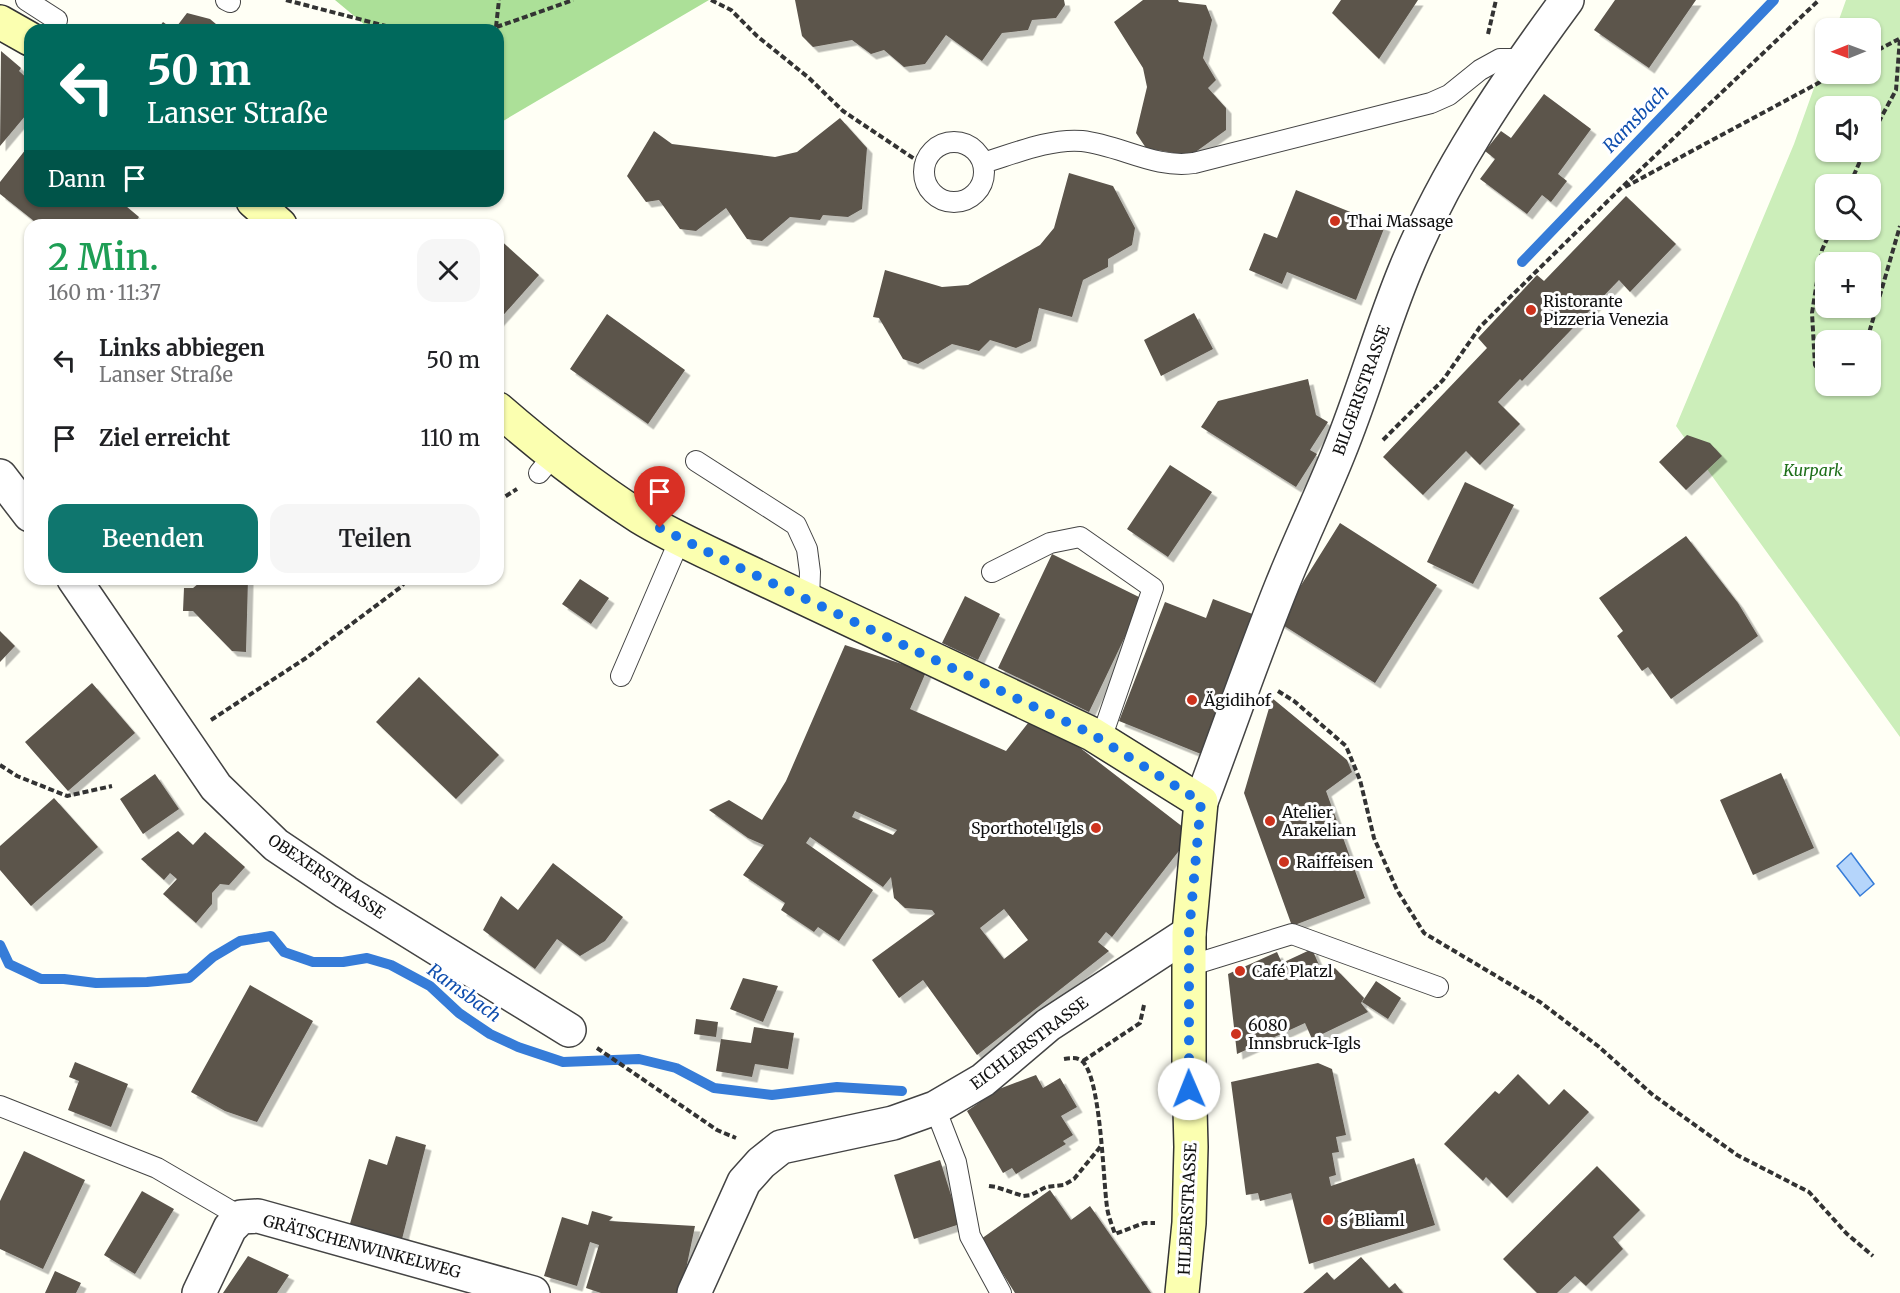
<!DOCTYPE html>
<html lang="de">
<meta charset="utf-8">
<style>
body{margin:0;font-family:Merriweather,serif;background:#f6f6f6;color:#202124;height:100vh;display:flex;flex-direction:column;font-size:22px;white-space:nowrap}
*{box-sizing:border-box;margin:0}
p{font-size:20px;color:#757577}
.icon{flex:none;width:33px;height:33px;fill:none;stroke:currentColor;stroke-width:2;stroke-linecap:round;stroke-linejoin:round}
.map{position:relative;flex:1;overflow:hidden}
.drawer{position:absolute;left:24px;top:219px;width:480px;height:366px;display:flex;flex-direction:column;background:#fff;border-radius:18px;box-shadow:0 2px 4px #0004}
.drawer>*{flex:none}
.banner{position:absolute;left:24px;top:24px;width:480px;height:183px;border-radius:18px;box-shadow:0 2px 4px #0004;background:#00695c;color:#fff;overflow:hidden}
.needle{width:39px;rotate:269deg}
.tools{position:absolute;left:1815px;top:18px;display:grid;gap:12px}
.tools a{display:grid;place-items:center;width:66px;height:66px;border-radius:12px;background:#fff;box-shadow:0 2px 4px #0004;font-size:30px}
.pin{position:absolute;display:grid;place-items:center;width:51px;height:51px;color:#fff;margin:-62px -26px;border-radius:50% 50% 50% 0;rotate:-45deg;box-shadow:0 0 6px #0007}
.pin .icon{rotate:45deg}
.me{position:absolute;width:66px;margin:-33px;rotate:359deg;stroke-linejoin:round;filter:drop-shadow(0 0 4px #0008)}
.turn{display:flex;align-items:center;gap:21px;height:126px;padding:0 24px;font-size:27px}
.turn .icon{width:78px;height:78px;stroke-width:2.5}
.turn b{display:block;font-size:42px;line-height:51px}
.then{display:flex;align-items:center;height:57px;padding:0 24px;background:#0003;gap:12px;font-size:22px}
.round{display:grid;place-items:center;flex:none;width:63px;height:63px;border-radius:18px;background:#f6f6f6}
.summary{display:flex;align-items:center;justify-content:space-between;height:102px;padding:0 24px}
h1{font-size:36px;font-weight:600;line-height:45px;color:#1e9e55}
.action{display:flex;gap:12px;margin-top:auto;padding:12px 24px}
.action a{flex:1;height:69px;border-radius:18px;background:#0f766e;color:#fff;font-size:24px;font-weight:600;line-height:69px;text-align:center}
.action a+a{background:#f6f6f6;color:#202124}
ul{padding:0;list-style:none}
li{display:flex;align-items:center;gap:18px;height:78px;padding:0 24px}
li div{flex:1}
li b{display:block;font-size:22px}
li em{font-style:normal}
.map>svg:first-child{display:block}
</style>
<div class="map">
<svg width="1900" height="1293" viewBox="0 0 1900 1293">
<defs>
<filter id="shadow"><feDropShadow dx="5.5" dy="5.5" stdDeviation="0" flood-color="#0004"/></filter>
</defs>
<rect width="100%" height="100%" fill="#fffff5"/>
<!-- green -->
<path fill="#cceeba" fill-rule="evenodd" d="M1846 0H1900V737L1676 426 1794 144 1825 57 1826 74H1870V28H1836ZM1826 106H1870V152H1826ZM1826 184H1870V230H1826ZM1826 262H1870V308H1826ZM1826 340H1870V386H1826Z"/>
<!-- forest -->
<path fill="#ace098" d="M335 0H709L498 124V30H371Z"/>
<!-- water -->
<path fill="#b5d5fb" stroke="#367cd8" stroke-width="1.5" d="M1851 853 1874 884 1860 896 1837 866Z"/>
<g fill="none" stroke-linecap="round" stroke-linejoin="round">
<!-- stream -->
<path stroke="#367cd8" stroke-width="10" d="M1522 262 1774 0
M0 945 9 964 41 979H64L96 983 147 982 189 978 213 957 240 941 271 936 284 952 313 962H343L367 958 391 965 430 986 459 1013 490 1034 518 1047 563 1062 639 1059 676 1068 714 1088 772 1095 837 1087 902 1091"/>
</g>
<!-- building -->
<path fill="#5b544c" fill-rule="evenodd" filter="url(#shadow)" d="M795 0H1064L1065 5 1056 18 1032 20 1028 30 1002 33 982 61 946 35 925 64 904 67 884 50 871 54 852 40 813 47 802 36Z
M1143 0H1178L1179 2 1206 5 1212 20 1203 58 1216 80 1208 88 1226 108V130L1190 156 1146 148 1136 133 1147 87 1143 68 1114 22Z
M1341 0H1418L1379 59 1332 13Z
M1615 0H1696L1649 68 1594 30Z
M187 13 210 19 223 30H157L163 22 174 30Z
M1 51 21 68 19 71 30 81V105L24 112 26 115 0 146Z
M1544 94 1591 129 1558 174 1567 181 1551 202 1542 195 1527 214 1480 179 1495 159 1485 151 1501 131 1511 138Z
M840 118 867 148 862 209 848 217 823 215 820 220 790 217 762 241 747 239 726 208 696 231 680 229 659 200 646 202 627 176 654 131 672 144 775 157 797 152Z
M30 144V201H120L139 217 133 225H92L85 219 81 225H39L0 194V182Z
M1069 173 1113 186 1135 228 1132 245 1108 259V267L1083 280 1072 317 1039 308 1031 341 1016 348 990 340 979 351 952 344 918 364 903 359 879 318 873 317 885 270 942 287 968 285 1040 245 1054 228Z
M1296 190 1385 226 1356 300 1287 272 1282 284 1249 270 1264 233 1277 238Z
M1626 196 1676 244 1630 292 1619 280 1522 381 1520 379 1498 402 1520 424 1480 465 1466 451 1423 495 1383 457 1487 348 1478 338 1537 275 1544 281Z
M498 238 539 275 498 321Z
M1194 313 1213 349 1161 376 1144 340Z
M607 314 685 370 648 424 570 369Z
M1308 379 1316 415 1328 422 1310 450 1317 454 1296 487 1201 427 1218 401Z
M1687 435 1710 443 1722 456 1686 490 1659 462Z
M1170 465 1212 492 1168 557 1127 529Z
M1465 482 1514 505 1473 584 1427 562Z
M1340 523 1437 585 1375 683 1278 622Z
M1686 536 1738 603 1758 636 1671 699 1648 667 1642 671 1617 636 1623 631 1599 598Z
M1052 554 1143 599 1089 712 998 668Z
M204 579H248L246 652 232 651 193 611H183L184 588H193Z
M580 579 609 598 591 624 562 604Z
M965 596 1000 614 978 660 942 643Z
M1213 599 1255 615 1201 754 1119 721 1165 602 1206 618Z
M0 631 15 646 0 662Z
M845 645 926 672 910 709 1006 751 1032 718 1053 734 1057 730 1192 834 1112 937 1106 932 1098 942 1109 951 977 1055 923 980 899 998 872 960 935 914 932 910 905 908 894 898 891 877 883 887 810 837 806 843 873 890 839 941 818 927 814 932 781 910 785 903 743 875 764 845 748 838 709 810 729 800 762 820 786 781ZM855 811 897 830 893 835 852 817ZM1004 909 1028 940 1004 959 980 928Z
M419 677 499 755 456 799 376 722Z
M92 683 135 733 68 791 25 742Z
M1272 698 1347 760 1352 772 1326 791 1365 898 1292 926 1244 793Z
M1781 773 1814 848 1753 875 1720 800Z
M155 774 179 809 143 834 120 799Z
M54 798 98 847 31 906 0 870V846Z
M178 831 193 845 205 832 245 867 229 885 220 884 212 893V904L196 923 163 894 177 879 170 873 164 880 141 859Z
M553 863 623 917 605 941 580 956 557 939 535 969 483 930 501 896 518 910Z
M1312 949 1323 974 1335 968 1364 998 1361 1003 1368 1012 1312 1039 1305 1023 1237 1054 1228 974 1277 952 1282 963Z
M743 978 778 986 763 1022 730 1009Z
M1376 981 1401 998 1388 1019 1362 1002Z
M250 985 313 1021 257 1122 225 1111 191 1092Z
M696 1019 718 1022 716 1037 694 1034Z
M754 1027 794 1033 788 1069 755 1064 752 1077 716 1071 721 1039 751 1043Z
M75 1062 128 1084 111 1127 68 1110 79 1081 69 1077Z
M1318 1063 1332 1069 1346 1135 1336 1137 1339 1152 1332 1153 1336 1175 1329 1177 1331 1186 1414 1158 1435 1225 1309 1264 1291 1193 1260 1201 1258 1193 1246 1195 1231 1082Z
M1518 1074 1549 1105 1564 1089 1589 1112 1507 1198 1486 1177 1483 1181 1444 1144 1495 1091 1499 1094Z
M1036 1075 1043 1088 1060 1078 1077 1107 1061 1116 1073 1135 1063 1141 1066 1144 1016 1174 1012 1168 1003 1173 967 1111 999 1089Z
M396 1136 426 1145 401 1243 349 1227 369 1159 387 1165Z
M24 1151 85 1180 43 1269 0 1249V1201Z
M940 1160 960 1224 914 1239 894 1175Z
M1597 1166 1640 1210 1613 1237 1623 1249 1586 1286 1575 1276 1557 1293H1537L1503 1259Z
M1050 1190 1071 1220 1090 1206 1151 1293H1015L981 1239Z
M142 1191 174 1209 135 1274 104 1255Z
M592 1211 613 1217 609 1221 695 1226 681 1293H601L586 1288 599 1245 590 1242 577 1286 544 1276 562 1217 588 1225Z
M248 1256 289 1275 277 1293H223Z
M1361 1257 1389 1288 1395 1283 1403 1293H1303L1327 1272 1334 1280Z
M55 1271 81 1283 76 1293H45Z"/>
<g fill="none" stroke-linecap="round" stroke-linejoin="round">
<!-- lane casing -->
<g stroke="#444" stroke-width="22">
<path id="lane" d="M26 0 57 20
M226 0 230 2
M924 172a30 30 0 1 1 60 0a30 30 0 1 1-60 0Z
M983 163C1013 154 1051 138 1082 141 1120 145 1155 169 1194 163L1431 103 1449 95 1480 70 1500 59H1524
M696 461 796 525 807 549 810 572 809 601
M539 473 553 456
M992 572 1050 543 1080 537 1153 588 1101 739
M621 676 680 539
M1189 966 1292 934 1438 987
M0 1106 157 1168 241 1217
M935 1108 956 1162 970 1236 1001 1293"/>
</g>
<!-- street casing -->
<g stroke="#444" stroke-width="36">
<path id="street" d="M0 476 30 515
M74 579 216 787 276 845 346 892 569 1030
M1201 802C1228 730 1253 657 1282 585 1300 540 1321 497 1339 452 1364 391 1381 328 1406 268 1446 171 1505 84 1567 0
M199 1293 230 1228 241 1217 258 1216 533 1293
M694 1293 744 1182 761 1163 781 1147 893 1123 935 1108 983 1080 1048 1025 1189 933"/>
</g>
<!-- secondary casing -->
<g stroke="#333" stroke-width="36">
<path id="secondary" d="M0 22 30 39
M253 201 280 225
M498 409C543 448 590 485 640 517 671 536 705 551 738 567L1092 734 1201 802 1189 933V1070L1191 1147 1189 1223 1182 1293"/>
</g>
<!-- path -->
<path stroke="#333" stroke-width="4" stroke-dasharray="6 3" stroke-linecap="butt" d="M286 0 401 30
M711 0 731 10 757 36 809 78 843 111 925 166
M496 27 499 0
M488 30 573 0
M1488 34 1496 0
M1870 54 1899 39
M1870 138 1896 90 1900 38
M1850 184 1864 152
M1625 187 1835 74
M1867 340 1900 226
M1826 382 1815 365 1812 313 1822 250 1831 230
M1827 386 1831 391 1852 386
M1383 440 1443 380 1480 327 1491 316 1619 190 1819 0
M498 501 517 489
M1278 691 1294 701 1346 746 1360 780 1374 838 1397 890 1424 933 1540 1002 1598 1046 1653 1095 1737 1155 1809 1192 1847 1234 1873 1256
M211 720 306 658 401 587 407 579
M0 765 17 776 67 796 112 786
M597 1048 717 1130 736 1138
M1064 1059C1070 1058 1077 1057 1082 1061 1101 1077 1103 1179 1107 1207 1108 1216 1112 1225 1115 1234L1144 1223H1155
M1083 1061 1140 1023 1144 1005
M989 1186 996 1187 1023 1196 1031 1195 1046 1187 1064 1185 1074 1179 1101 1146"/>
<!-- lane -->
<use href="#lane" stroke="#fff" stroke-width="20"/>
<!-- street -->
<use href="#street" stroke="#fff" stroke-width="33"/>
<!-- secondary -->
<use href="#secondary" stroke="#fbffb0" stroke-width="33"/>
</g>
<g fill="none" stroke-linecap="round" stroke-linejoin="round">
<!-- route -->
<path stroke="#1a73e8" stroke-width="10" stroke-dasharray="0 18" d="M660 528 738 567 1092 734 1201 802 1189 933V1089"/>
</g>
<!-- markers -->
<g fill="#cd321d" stroke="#fff" stroke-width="2">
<circle cx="1335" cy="221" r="6"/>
<circle cx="1531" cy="310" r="6"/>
<circle cx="1192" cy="700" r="6"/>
<circle cx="1270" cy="821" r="6"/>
<circle cx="1096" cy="828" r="6"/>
<circle cx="1284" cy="862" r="6"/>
<circle cx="1240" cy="971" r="6"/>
<circle cx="1236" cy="1034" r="6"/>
<circle cx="1328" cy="1220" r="6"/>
</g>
<g text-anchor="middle" stroke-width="6" stroke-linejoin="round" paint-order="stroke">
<!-- poi labels -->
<g font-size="16" fill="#111" stroke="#fff" text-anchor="start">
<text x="1347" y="227">Thai Massage</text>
<text x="1543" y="307">Ristorante<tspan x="1543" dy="18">Pizzeria Venezia</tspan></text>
<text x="1204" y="706">Ägidihof</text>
<text x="1282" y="818">Atelier<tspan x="1282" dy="18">Arakelian</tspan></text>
<text x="1084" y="834" text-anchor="end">Sporthotel Igls</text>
<text x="1296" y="868">Raiffeisen</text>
<text x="1252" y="977">Café Platzl</text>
<text x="1248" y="1031">6080<tspan x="1248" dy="18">Innsbruck-Igls</tspan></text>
<text x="1340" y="1226">s´Bliaml</text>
</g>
<!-- street labels -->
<g font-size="16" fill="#111" stroke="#fff">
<text transform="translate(1361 390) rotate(-70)" y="6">BILGERISTRASSE</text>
<text transform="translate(327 876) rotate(34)" y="6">OBEXERSTRASSE</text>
<text transform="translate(1029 1043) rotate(-37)" y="6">EICHLERSTRASSE</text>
<text transform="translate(1187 1209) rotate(-87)" y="6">HILBERSTRASSE</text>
<text transform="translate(362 1246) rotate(15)" y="6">GRÄTSCHENWINKELWEG</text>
</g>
<!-- park labels -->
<g font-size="16" font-style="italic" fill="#1e6f1a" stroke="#fff">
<text x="1813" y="476">Kurpark</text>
</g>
<!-- water labels -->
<g font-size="18" font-style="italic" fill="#0f4eae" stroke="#fff">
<text transform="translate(1636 119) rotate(-46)" y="6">Ramsbach</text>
<text transform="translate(464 993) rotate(36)" y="6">Ramsbach</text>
</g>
</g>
</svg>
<div class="tools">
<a><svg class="needle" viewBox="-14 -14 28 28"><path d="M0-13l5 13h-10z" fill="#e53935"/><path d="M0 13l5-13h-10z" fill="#757577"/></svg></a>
<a><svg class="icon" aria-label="sound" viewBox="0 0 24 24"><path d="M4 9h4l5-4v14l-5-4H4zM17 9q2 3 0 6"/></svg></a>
<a><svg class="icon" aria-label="search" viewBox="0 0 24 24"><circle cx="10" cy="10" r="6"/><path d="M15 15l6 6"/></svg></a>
<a>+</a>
<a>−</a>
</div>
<div class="pin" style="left:660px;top:528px;background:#d93025"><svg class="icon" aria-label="arrive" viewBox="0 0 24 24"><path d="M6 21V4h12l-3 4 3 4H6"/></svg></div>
<svg class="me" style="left:1189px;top:1089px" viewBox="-20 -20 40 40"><circle r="19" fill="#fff"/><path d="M0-13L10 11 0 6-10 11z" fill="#1a73e8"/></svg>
<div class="banner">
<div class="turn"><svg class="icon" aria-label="left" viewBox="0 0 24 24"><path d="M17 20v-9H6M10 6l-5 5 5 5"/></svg><div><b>50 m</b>Lanser Straße</div></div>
<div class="then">Dann<svg class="icon" aria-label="arrive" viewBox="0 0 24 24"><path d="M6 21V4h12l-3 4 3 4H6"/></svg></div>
</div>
<section class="drawer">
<div class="summary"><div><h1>2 Min.</h1><p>160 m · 11:37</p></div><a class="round"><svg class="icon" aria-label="close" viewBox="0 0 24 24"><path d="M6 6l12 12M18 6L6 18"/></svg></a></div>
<ul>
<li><svg class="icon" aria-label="left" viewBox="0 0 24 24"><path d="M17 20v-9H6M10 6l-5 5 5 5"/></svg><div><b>Links abbiegen</b><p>Lanser Straße</p></div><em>50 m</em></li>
<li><svg class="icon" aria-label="arrive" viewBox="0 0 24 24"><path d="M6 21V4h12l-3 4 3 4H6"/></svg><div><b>Ziel erreicht</b></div><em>110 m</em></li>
</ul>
<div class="action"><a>Beenden</a><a>Teilen</a></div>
</section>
</div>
